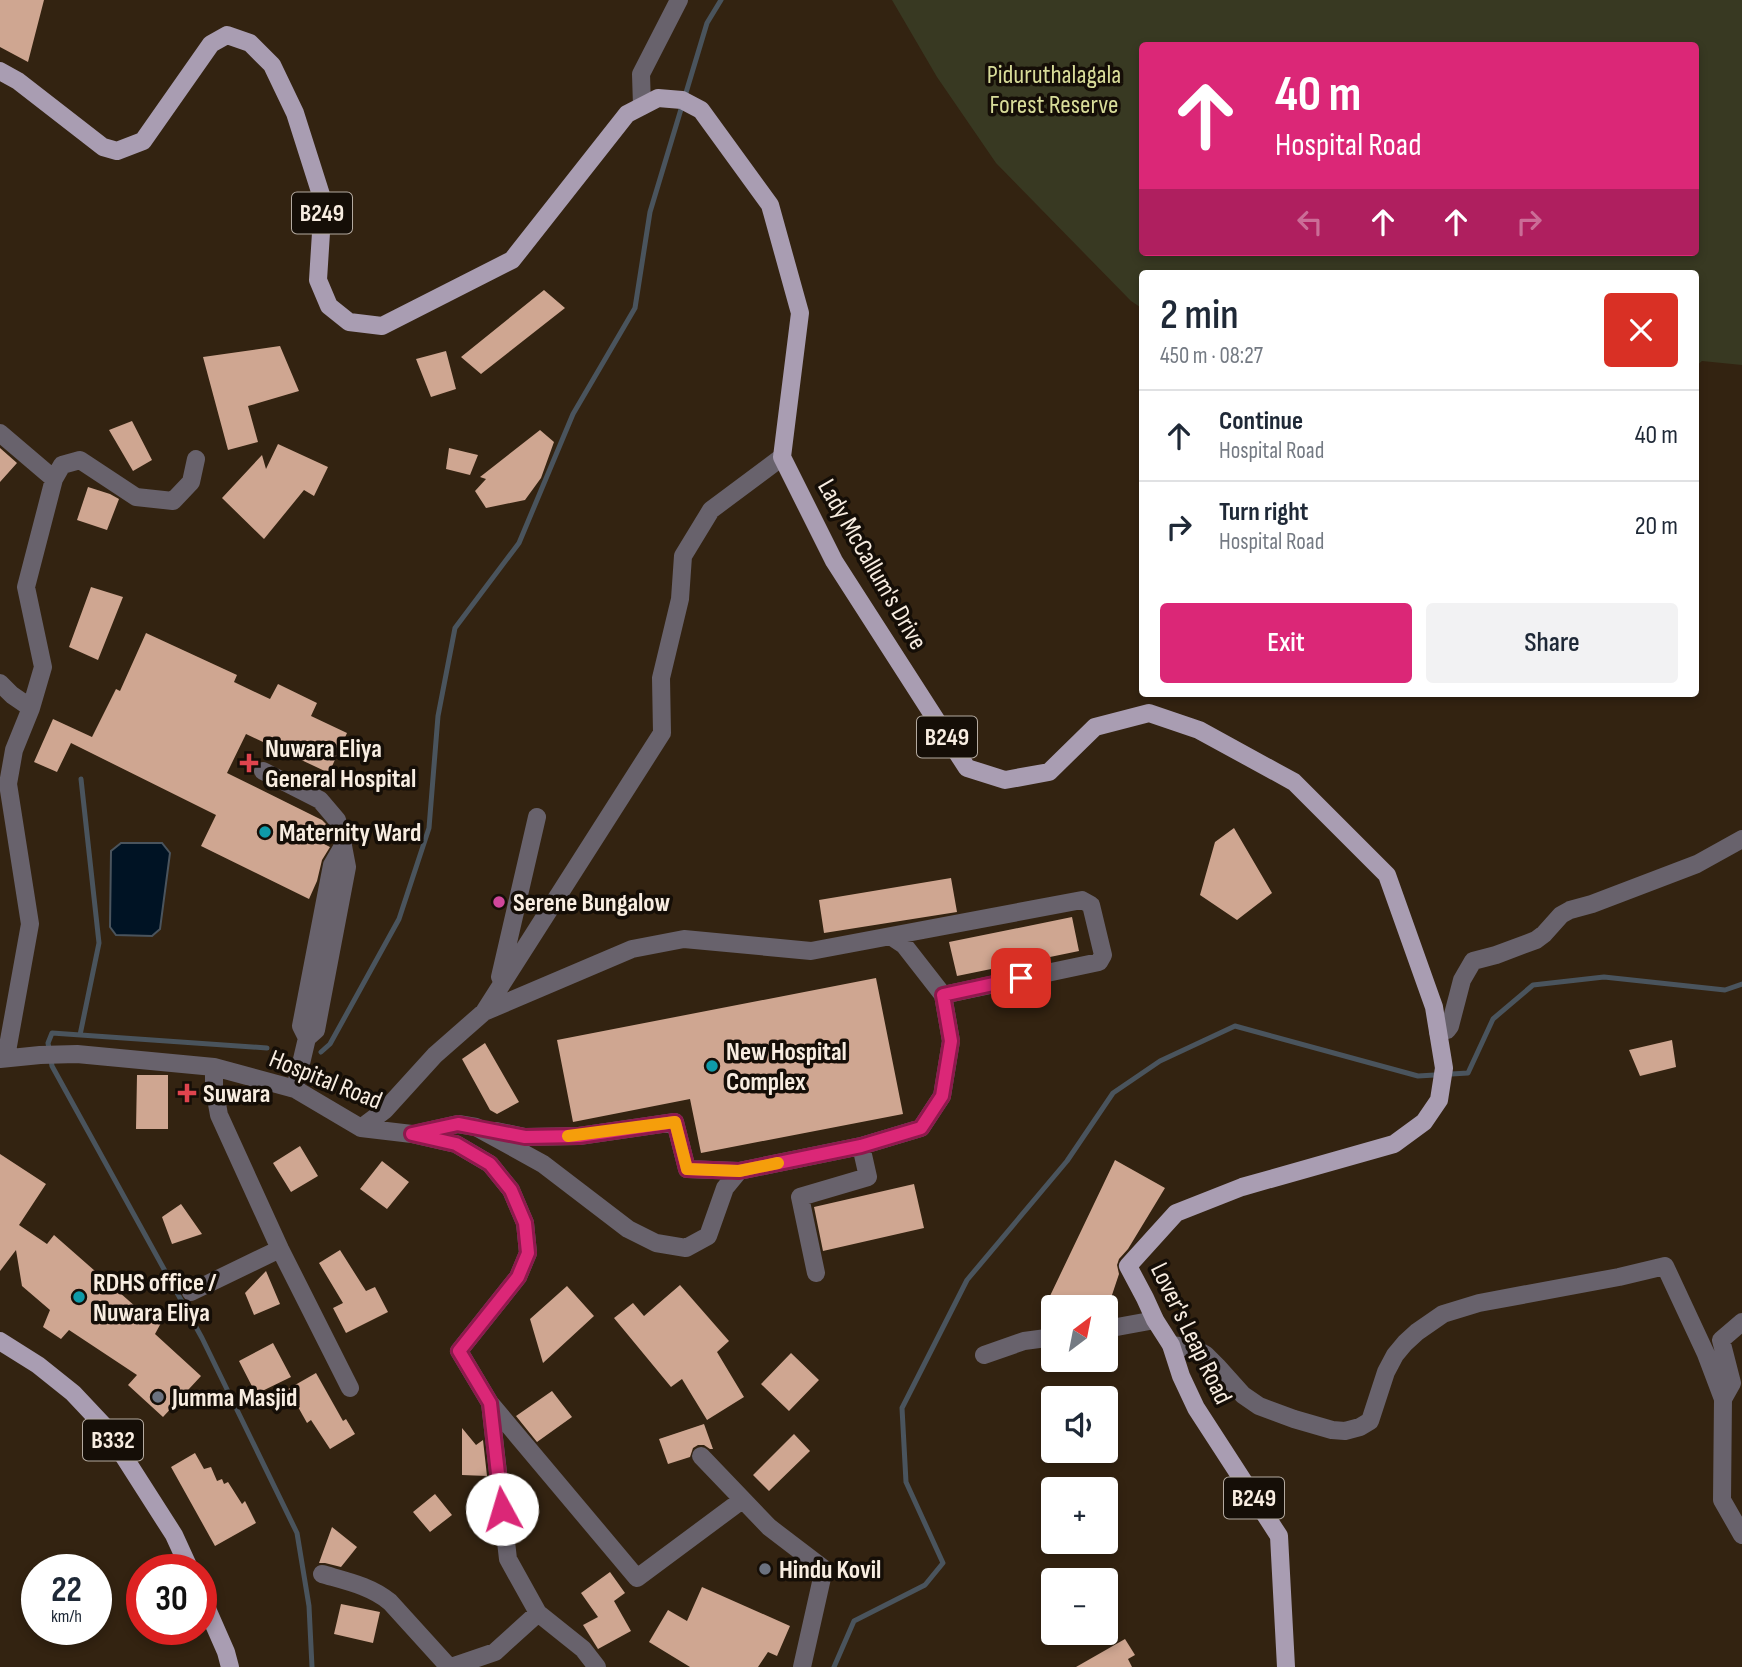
<!DOCTYPE html>
<meta charset="utf-8">
<style>
body{margin:0;font-family:"Sofia Sans Condensed",sans-serif;background:#f2f2f3;color:#1f2937;height:100vh;display:flex;flex-direction:column;font-size:26px;white-space:nowrap}
*{box-sizing:border-box;margin:0}
p{font-size:23px;color:#747a83}
.icon{flex:none;width:38px;height:38px;fill:none;stroke:currentColor;stroke-width:2;stroke-linecap:round;stroke-linejoin:round}
.map{position:relative;flex:1;overflow:hidden}
.sheet{position:absolute;left:1139px;top:270px;width:560px;height:427px;display:flex;flex-direction:column;background:#fff;border-radius:7px;box-shadow:0 4px 10px #0003}
.sheet>*{flex:none}
.banner{position:absolute;left:1139px;top:42px;width:560px;height:214px;border-radius:7px;box-shadow:0 4px 10px #0003;background:#db2777;color:#fff;overflow:hidden}
.needle{width:46px;rotate:32deg}
.buttons{position:absolute;left:1041px;top:1295px;display:grid;gap:14px}
.buttons a{display:grid;place-items:center;width:77px;height:77px;border-radius:7px;background:#fff;box-shadow:0 4px 10px #0003;font-size:35px}
.speed{position:absolute;left:21px;top:1554px;display:flex;gap:14px;font-size:35px;font-weight:700;text-align:center}
.speed>*{display:grid;place-content:center;width:91px;height:91px;border-radius:50%;background:#fff;box-shadow:0 4px 10px #0003;line-height:1}
.speed small{font-size:18px;font-weight:400}
.speed .limit{border:10px solid #d22;background:#fff;color:#111}
.pin{position:absolute;display:grid;place-items:center;width:60px;height:60px;color:#fff;margin:-30px;border-radius:14px;box-shadow:0 4px 10px #0006}
.me{position:absolute;width:77px;margin:-38px;rotate:354deg;stroke-linejoin:round;filter:drop-shadow(0 0 5px #0008)}
.turn{display:flex;align-items:center;gap:24px;height:147px;padding:0 21px;font-size:32px}
.turn .icon{width:91px;height:91px;stroke-width:2.5}
.turn b{display:block;font-size:49px;line-height:60px}
.lanes{display:flex;align-items:center;height:66px;padding:0 21px;background:#0003;justify-content:center;gap:35px;direction:ltr}
.lanes .off{opacity:.35}
.round{display:grid;place-items:center;flex:none;width:74px;height:74px;border-radius:7px;background:#f2f2f3}
.overview{display:flex;align-items:center;justify-content:space-between;height:119px;padding:0 21px}
h1{font-size:42px;font-weight:600;line-height:52px}
.action{display:flex;gap:14px;margin-top:auto;padding:14px 21px}
.action a{flex:1;height:80px;border-radius:7px;background:#db2777;color:#fff;font-size:28px;font-weight:600;line-height:80px;text-align:center}
.action a+a{background:#f2f2f3;color:#1f2937}
ul{padding:0;list-style:none}
li{display:flex;align-items:center;gap:21px;height:91px;padding:0 21px;border-top:2px solid #e0e1e3}
li div{flex:1}
li b{display:block;font-size:26px}
li em{font-style:normal}
.map>svg:first-child{display:block}
</style>
<div class="map">
<svg width="1742" height="1667" viewBox="0 0 1742 1667">
<rect width="100%" height="100%" fill="#332311"/>
<!-- green -->
<path fill="#383922" fill-rule="evenodd" d="M892 0H1742V365L1702 361 1696 366V273H1143V309L1131 301 996 163 937 77ZM1143 46H1696V252H1143Z"/>
<!-- water -->
<path fill="#001324" stroke="#4a545d" stroke-width="2" d="M121 843H162L170 853 160 929 152 936 116 935 110 927 111 851Z"/>
<g fill="none" stroke-linecap="round" stroke-linejoin="round">
<!-- stream -->
<path stroke="#4a545d" stroke-width="5" d="M80 1035 99 943 81 779
M267 1048 52 1033 48 1043 52 1066 202 1338 297 1533 309 1606 312 1667
M321 1052 330 1044 399 919 429 828 438 716 455 628 519 543 573 414 635 308 650 212 707 23 721 0
M834 1667 854 1621 925 1585 943 1563 906 1482 902 1408 967 1280 1067 1161 1113 1093 1160 1061 1235 1026 1418 1076 1468 1073 1493 1019 1533 985 1604 977 1725 990 1742 984"/>
</g>
<!-- building -->
<path fill="#cfa691" d="M0 0H44L28 62 0 47Z
M544 290 565 308 481 374 461 357Z
M280 346 299 391 248 406 258 442 228 450 203 357Z
M446 351 456 389 431 397 416 359Z
M132 421 152 460 133 471 109 430Z
M540 430 554 442 541 478 525 500 486 508 475 491 486 479 480 477Z
M278 444 328 467 314 496 304 490 264 539 222 498 262 455 266 469Z
M0 448 17 463 0 482Z
M449 448 478 455 470 475 446 469Z
M88 487 110 494 119 499 107 530 77 520Z
M91 587 123 597 98 660 69 647Z
M146 633 237 675 234 682 270 699 278 684 317 703 311 716 347 733 329 773 246 734 227 773 322 820 326 824 318 841 330 847 322 860 317 881 309 899 201 846 216 815 71 743 57 772 34 762 53 719 92 737 116 689 120 691Z
M1234 828 1272 893 1237 920 1200 895 1215 842Z
M951 878 957 912 824 933 819 900Z
M1072 917 1079 951 957 976 949 942Z
M876 978 903 1114 701 1153 690 1099 573 1122 557 1040Z
M1672 1040 1676 1067 1640 1076 1629 1050Z
M485 1043 519 1102 497 1114 490 1110 462 1059Z
M137 1075H168V1129H136Z
M300 1146 318 1176 291 1192 273 1163Z
M0 1154 46 1184 19 1225 47 1244 54 1235 136 1307 161 1323 155 1334 201 1376 163 1417 128 1385 137 1375 69 1330 61 1339 43 1327 50 1310 22 1286 16 1250 0 1271Z
M1115 1160 1165 1188 1128 1249 1119 1259 1117 1265 1119 1274 1108 1307H1074L1049 1298Z
M382 1161 409 1182 387 1209 360 1189Z
M914 1184 924 1228 823 1251 814 1207Z
M181 1204 202 1234 172 1244 162 1217Z
M340 1250 366 1291 375 1287 388 1312 346 1333 333 1308 343 1303 319 1263Z
M266 1271 280 1304 254 1315 245 1293Z
M680 1285 729 1341 717 1352 744 1397 707 1420 682 1379 671 1387 614 1318 633 1303 644 1316Z
M567 1286 594 1316 543 1363 530 1319Z
M273 1343 291 1377 256 1394 239 1361Z
M791 1353 819 1380 789 1411 761 1384Z
M316 1373 343 1421 346 1419 355 1434 330 1449 311 1420 307 1423 288 1389Z
M552 1391 572 1417 537 1442 516 1416Z
M704 1424 713 1449H710L704 1445H698L693 1448 690 1457 668 1464 659 1439Z
M462 1428 476 1445 483 1440 487 1476 462 1475Z
M794 1434 810 1451 769 1491 753 1475Z
M195 1453 204 1469 211 1467 217 1481 222 1479 224 1484 228 1482 242 1504 245 1501 256 1523 215 1546 171 1467Z
M435 1494 452 1515 430 1532 413 1512Z
M332 1527 357 1547 341 1567 325 1563H319Z
M610 1572 625 1593 614 1601 631 1631 598 1649 583 1625 598 1617 581 1593Z
M702 1587 790 1626 777 1656 768 1652 758 1667H690L649 1642 668 1610 687 1621Z
M341 1604 380 1612 373 1643 334 1634Z
M1125 1639 1135 1655 1128 1659 1132 1667H1076Z"/>
<g fill="none" stroke-linecap="round" stroke-linejoin="round">
<!-- minor -->
<path stroke="#68626c" stroke-width="18" d="M642 106 641 74 679 0
M0 433 54 479
M0 683 12 695 31 708
M263 771 320 800 337 820 343 846 347 867 316 1030 307 1038 295 1089
M500 977 537 817
M484 1012 632 949 684 939 811 951 1082 900 1091 905 1103 955 1099 962 943 995
M1438 1032 1447 1030 1450 1026 1462 980 1473 961 1496 955 1536 940 1544 934 1561 915 1570 910 1592 904 1697 864 1742 839
M307 1038 301 1026 332 865 343 846
M6 1057 30 924 8 784 14 750 31 708 43 667 26 587 54 479 62 465 80 460 136 497 173 501 191 482 196 459
M0 1059 40 1055 77 1054 214 1067 295 1089 361 1128 412 1134 456 1144 490 1164 511 1190 525 1223 528 1253 518 1277 459 1351 490 1403 637 1578 742 1500
M214 1067V1087L219 1115 280 1249 350 1388
M361 1128 385 1110 435 1055 484 1012 662 733 661 678 680 599 683 556 711 510 782 457
M496 1131 525 1137 579 1136 675 1122 687 1169 739 1171
M418 1133 458 1124 476 1127 543 1164 628 1229 656 1243 686 1248 708 1236 725 1188 739 1171 861 1146 921 1128 942 1096 951 1041 943 995 904 945 892 937
M816 1273 800 1197 868 1177 861 1146
M191 1292 280 1249
M1106 1329 1155 1320
M1171 1345 1194 1348 1206 1355 1217 1366 1243 1395 1259 1406 1294 1419 1332 1430 1345 1431 1360 1427 1370 1421 1386 1372 1395 1355 1405 1343 1417 1332 1443 1314 1479 1303 1619 1277 1665 1266 1706 1354 1723 1399 1722 1500 1742 1535
M984 1355 1024 1341 1054 1337
M1723 1399 1732 1383 1721 1340 1742 1322
M701 1456 769 1527 824 1569 802 1667
M322 1574C346 1581 371 1586 390 1602L449 1667
M538 1613 583 1649 597 1667
M451 1667 495 1652 538 1613 508 1559 490 1403"/>
<!-- major -->
<path stroke="#a99db2" stroke-width="18" d="M0 71 18 81 103 147 117 151 143 141 211 44 227 35 250 43 272 65 295 113 323 201 318 280 329 306 349 322 382 326 512 260 627 114 658 98 682 100 701 110 770 205 800 313 782 457 834 561 967 768 1005 780 1049 772 1095 727 1149 713 1199 730 1294 782 1387 875 1434 1007 1444 1068 1439 1100 1424 1122 1394 1144 1242 1187 1176 1213 1128 1266 1145 1298 1155 1320 1171 1345 1181 1376 1196 1408 1279 1536 1286 1667
M0 1341 38 1365 73 1393 105 1427 174 1535 190 1570
M201 1595 226 1652 230 1667"/>
</g>
<g fill="none" stroke-linecap="round" stroke-linejoin="round">
<!-- route casing -->
<g stroke="#8e194d" stroke-width="18">
<path id="route" d="M502 1509 490 1403 459 1351 518 1277 528 1253 525 1223 511 1190 490 1164 456 1144 412 1134 458 1124 525 1137 579 1136 675 1122 687 1169 739 1171 861 1146 921 1128 942 1096 951 1041 943 995 1021 978"/>
</g>
<!-- route -->
<use href="#route" stroke="#db2777" stroke-width="12"/>
<!-- slow -->
<path stroke="#f59e0b" stroke-width="12" d="M568 1136 675 1122 687 1169 739 1171 778 1163"/>
</g>
<!-- markers -->
<g fill="#e0444e" stroke="#150e07" stroke-width="2.5">
<path d="M245.5 752.5h7v7h7v7h-7v7h-7v-7h-7v-7h7z"/>
<path d="M183.5 1082.5h7v7h7v7h-7v7h-7v-7h-7v-7h7z"/>
</g>
<g fill="#0f9aa8" stroke="#150e07" stroke-width="2.5">
<circle cx="265" cy="832" r="7"/>
<circle cx="712" cy="1066" r="7"/>
<circle cx="79" cy="1297" r="7"/>
</g>
<circle fill="#d1479c" stroke="#150e07" stroke-width="2.5" cx="499" cy="902" r="7"/>
<g fill="#6b7280" stroke="#150e07" stroke-width="2.5">
<circle cx="158" cy="1397" r="7"/>
<circle cx="765" cy="1569" r="7"/>
</g>
<g text-anchor="middle" stroke-width="7" stroke-linejoin="round" paint-order="stroke">
<!-- shield labels -->
<g fill="#150e07" stroke="#b4aaa0" stroke-width="2">
<rect x="292" y="192.5" width="60" height="41" rx="5"/>
<rect x="917" y="716.5" width="60" height="41" rx="5"/>
<rect x="83" y="1419.5" width="60" height="41" rx="5"/>
<rect x="1224" y="1477.5" width="60" height="41" rx="5"/>
</g>
<g font-size="24" font-weight="bold" fill="#f8ede1">
<text x="322" y="221">B249</text>
<text x="947" y="745">B249</text>
<text x="113" y="1448">B332</text>
<text x="1254" y="1506">B249</text>
</g>
<!-- park labels -->
<g font-size="26" fill="#d8dc99" stroke="#150e07">
<text x="1054" y="83">Piduruthalagala<tspan x="1054" dy="30">Forest Reserve</tspan></text>
</g>
<!-- street labels -->
<g font-size="26" fill="#f8ede1" stroke="#150e07">
<text transform="translate(873 564) rotate(60)" y="9">Lady McCallum's Drive</text>
<text transform="translate(326 1079) rotate(22)" y="9">Hospital Road</text>
<text transform="translate(1192 1333) rotate(64)" y="9">Lover's Leap Road</text>
</g>
<!-- poi labels -->
<g font-size="26" font-weight="bold" fill="#f8ede1" stroke="#150e07" text-anchor="start">
<text x="265" y="757">Nuwara Eliya<tspan x="265" dy="30">General Hospital</tspan></text>
<text x="279" y="841">Maternity Ward</text>
<text x="513" y="911">Serene Bungalow</text>
<text x="726" y="1060">New Hospital<tspan x="726" dy="30">Complex</tspan></text>
<text x="203" y="1102">Suwara</text>
<text x="93" y="1291">RDHS office /<tspan x="93" dy="30">Nuwara Eliya</tspan></text>
<text x="172" y="1406">Jumma Masjid</text>
<text x="779" y="1578">Hindu Kovil</text>
</g>
</g>
</svg>
<div class="buttons">
<a><svg class="needle" viewBox="-14 -14 28 28"><path d="M0-13l5 13h-10z" fill="#e53935"/><path d="M0 13l5-13h-10z" fill="#747a83"/></svg></a>
<a><svg class="icon" aria-label="sound" viewBox="0 0 24 24"><path d="M4 9h4l5-4v14l-5-4H4zM17 9q2 3 0 6"/></svg></a>
<a>+</a>
<a>−</a>
</div>
<div class="speed"><div>22<small>km/h</small></div><div class="limit">30</div></div>
<div class="pin" style="left:1021px;top:978px;background:#d93025"><svg class="icon" aria-label="arrive" viewBox="0 0 24 24"><path d="M6 21V4h12l-3 4 3 4H6"/></svg></div>
<svg class="me" style="left:502px;top:1509px" viewBox="-20 -20 40 40"><circle r="19" fill="#fff"/><path d="M0-13L10 11 0 6-10 11z" fill="#db2777"/></svg>
<div class="banner">
<div class="turn"><svg class="icon" aria-label="ahead" viewBox="0 0 24 24"><path d="M12 20V5M6 11l6-6 6 6"/></svg><div><b>40 m</b>Hospital Road</div></div>
<div class="lanes"><svg class="icon off" aria-label="left" viewBox="0 0 24 24"><path d="M17 20v-9H6M10 6l-5 5 5 5"/></svg><svg class="icon" aria-label="ahead" viewBox="0 0 24 24"><path d="M12 20V5M6 11l6-6 6 6"/></svg><svg class="icon" aria-label="ahead" viewBox="0 0 24 24"><path d="M12 20V5M6 11l6-6 6 6"/></svg><svg class="icon off" aria-label="right" viewBox="0 0 24 24"><path d="M7 20v-9h11M14 6l5 5-5 5"/></svg></div>
</div>
<section class="sheet">
<div class="overview"><div><h1>2 min</h1><p>450 m · 08:27</p></div><a class="round" style="background:#d93025;color:#fff"><svg class="icon" aria-label="close" viewBox="0 0 24 24"><path d="M6 6l12 12M18 6L6 18"/></svg></a></div>
<ul>
<li><svg class="icon" aria-label="ahead" viewBox="0 0 24 24"><path d="M12 20V5M6 11l6-6 6 6"/></svg><div><b>Continue</b><p>Hospital Road</p></div><em>40 m</em></li>
<li><svg class="icon" aria-label="right" viewBox="0 0 24 24"><path d="M7 20v-9h11M14 6l5 5-5 5"/></svg><div><b>Turn right</b><p>Hospital Road</p></div><em>20 m</em></li>
</ul>
<div class="action"><a>Exit</a><a>Share</a></div>
</section>
</div>
